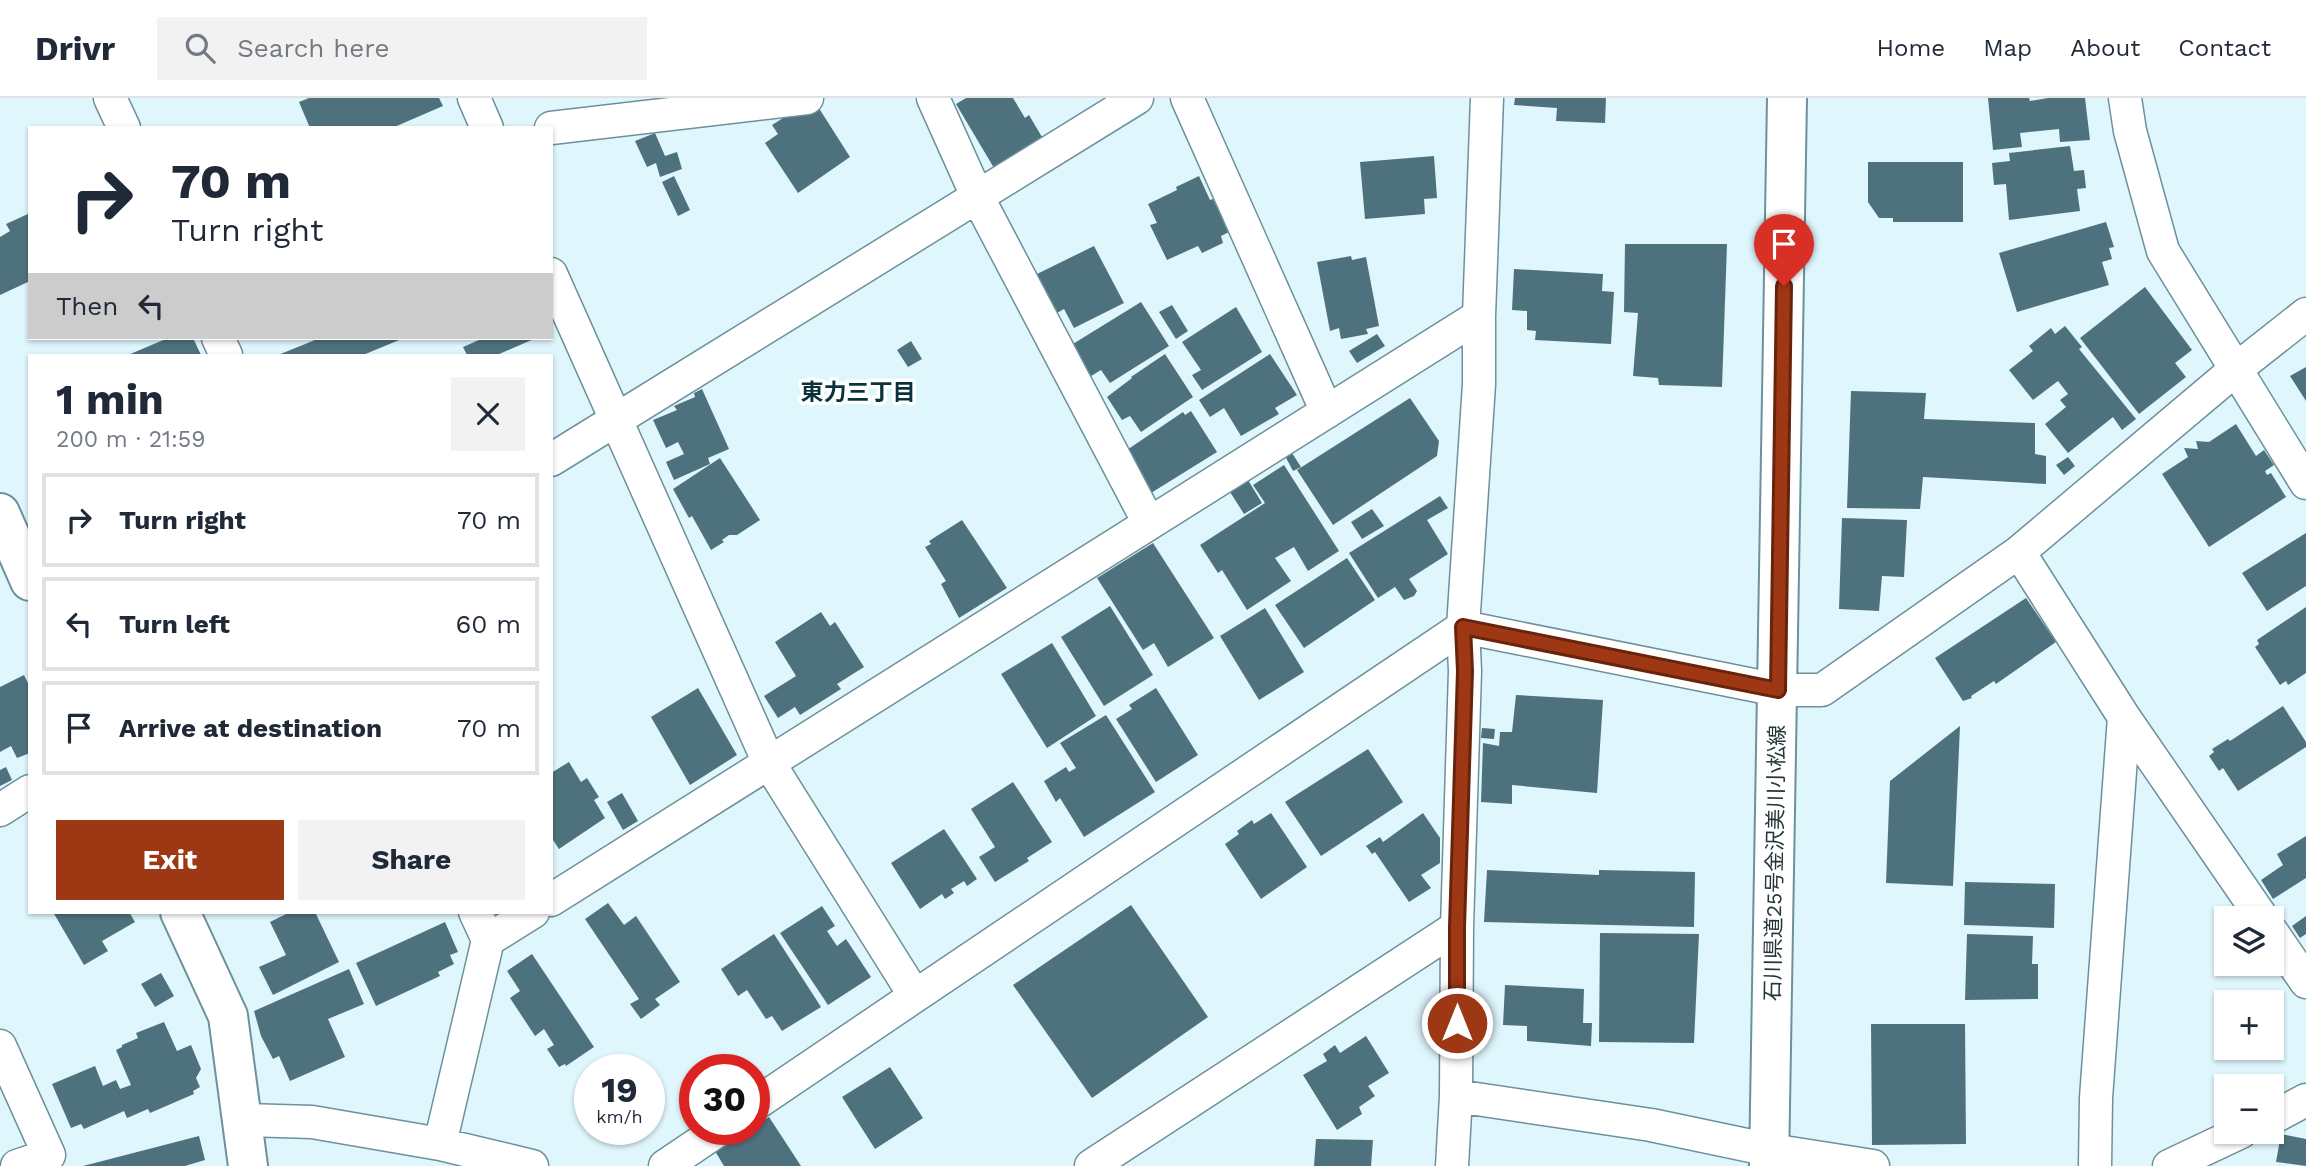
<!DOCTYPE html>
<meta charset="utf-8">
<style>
body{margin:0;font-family:"Work Sans","Noto Sans JP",sans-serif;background:#f2f2f3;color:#1f2937;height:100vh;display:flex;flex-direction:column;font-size:26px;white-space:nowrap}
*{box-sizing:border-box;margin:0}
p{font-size:23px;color:#747a83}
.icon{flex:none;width:38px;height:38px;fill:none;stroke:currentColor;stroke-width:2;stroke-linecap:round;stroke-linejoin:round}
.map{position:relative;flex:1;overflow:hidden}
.sheet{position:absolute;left:28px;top:256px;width:525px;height:560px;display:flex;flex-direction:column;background:#fff;border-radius:0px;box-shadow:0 2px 5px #0004}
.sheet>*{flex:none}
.banner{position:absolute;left:28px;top:28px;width:525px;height:214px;border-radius:0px;box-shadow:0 2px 5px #0004;background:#fff;color:#1f2937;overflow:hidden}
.fabs{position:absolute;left:2214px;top:808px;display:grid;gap:14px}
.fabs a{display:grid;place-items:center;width:70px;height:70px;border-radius:0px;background:#fff;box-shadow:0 2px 5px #0004;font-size:35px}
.speed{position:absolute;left:574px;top:956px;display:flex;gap:14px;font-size:35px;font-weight:700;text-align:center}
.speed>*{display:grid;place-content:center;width:91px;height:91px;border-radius:50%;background:#fff;box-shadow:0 2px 5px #0004;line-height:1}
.speed small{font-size:18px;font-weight:400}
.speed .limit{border:10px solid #d22;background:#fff;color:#111}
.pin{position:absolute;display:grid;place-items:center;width:60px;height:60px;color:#fff;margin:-72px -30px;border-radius:50% 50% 50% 0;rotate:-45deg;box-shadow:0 0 7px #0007}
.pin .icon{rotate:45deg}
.me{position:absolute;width:77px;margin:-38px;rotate:0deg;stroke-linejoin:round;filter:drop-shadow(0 0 5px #0008)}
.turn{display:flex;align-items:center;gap:24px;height:147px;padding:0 28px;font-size:32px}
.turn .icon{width:91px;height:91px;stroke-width:2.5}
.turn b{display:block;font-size:49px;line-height:60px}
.then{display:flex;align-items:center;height:66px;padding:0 28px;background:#0003;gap:14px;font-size:26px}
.round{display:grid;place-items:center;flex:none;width:74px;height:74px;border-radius:0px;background:#f2f2f3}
.summary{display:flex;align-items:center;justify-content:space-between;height:119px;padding:0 28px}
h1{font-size:42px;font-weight:700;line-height:52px}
.primary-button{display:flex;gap:14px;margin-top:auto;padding:14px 28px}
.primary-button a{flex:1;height:80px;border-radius:0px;background:#9e3714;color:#fff;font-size:28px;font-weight:700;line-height:80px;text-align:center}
.primary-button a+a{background:#f2f2f3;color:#1f2937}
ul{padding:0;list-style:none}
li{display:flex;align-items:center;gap:21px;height:94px;margin:0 14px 10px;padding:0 14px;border:4px solid #e0e1e3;border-radius:0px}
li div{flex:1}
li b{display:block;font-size:26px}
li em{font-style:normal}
header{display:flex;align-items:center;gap:42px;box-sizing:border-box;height:98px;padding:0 35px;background:#fff;border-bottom:2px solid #e0e1e3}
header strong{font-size:33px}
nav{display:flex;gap:38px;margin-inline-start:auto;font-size:24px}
.search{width:490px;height:63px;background:#f2f2f3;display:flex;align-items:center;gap:18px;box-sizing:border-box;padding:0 24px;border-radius:0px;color:#747a83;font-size:26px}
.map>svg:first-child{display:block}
</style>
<header>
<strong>Drivr</strong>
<div class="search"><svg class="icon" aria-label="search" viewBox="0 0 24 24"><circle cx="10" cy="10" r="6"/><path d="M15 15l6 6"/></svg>Search here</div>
<nav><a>Home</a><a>Map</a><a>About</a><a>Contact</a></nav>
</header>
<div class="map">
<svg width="2306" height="1068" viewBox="0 0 2306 1068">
<rect width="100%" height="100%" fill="#dff6fd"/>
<!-- building -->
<path fill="#4e727d" d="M309 0H439L443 8 392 30H310L299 4Z
M966 0H1013L1025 20 1029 17 1042 39 994 70 956 6Z
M1515 0H1606L1605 25 1556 23 1557 10 1514 7Z
M1988 0H2029L2030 3 2048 0H2085L2090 42 2060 44 2059 31 2020 35 2022 49 1993 52Z
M815 4 850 59 798 95 765 45 778 36 772 27 799 10Z
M655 35 665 58 677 54 682 71 660 79 656 65 647 69 635 43Z
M2070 48 2074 73 2084 72 2086 90 2077 91 2080 113 2009 122 2006 86 1994 87 1992 65 2010 63 2009 55Z
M1434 58 1437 100 1424 101 1425 116 1365 121 1360 64Z
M1868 64H1963V124H1893V120H1879L1868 104Z
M674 78 690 112 678 118 662 84Z
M1199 78 1210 102 1213 101 1229 134 1221 138 1223 145 1202 155 1198 148 1167 162 1150 127 1157 125 1148 106 1177 92 1176 89Z
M30 115V183L0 197V139L10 133 6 126Z
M2106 124 2114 149 2109 150 2112 161 2102 164 2109 187 2017 214 1999 155Z
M1625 146H1727L1722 289 1659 287 1658 280 1633 278 1638 215 1624 214Z
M1094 148 1124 205 1074 230 1064 211 1057 215 1037 176Z
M1351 158 1352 162 1366 159 1379 228 1366 231 1368 236 1341 241 1339 230 1330 233 1317 164Z
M1514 171 1603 176 1602 193 1614 194 1611 246 1535 242 1536 233 1527 232V213L1512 212Z
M2145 189 2192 252 2175 265 2186 279 2139 316 2080 240Z
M1141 204 1169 248 1110 285 1101 272 1088 280 1068 249Z
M1172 207 1188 233 1176 241 1159 214Z
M1236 209 1262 254 1202 292 1192 277 1201 272 1182 244Z
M2065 228 2082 249 2079 251 2136 321 2122 332 2113 319 2068 355 2045 326 2066 309 2060 302 2068 296 2058 283 2033 302 2009 272 2033 253 2029 248 2051 230 2055 236Z
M1377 236 1385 248 1357 265 1349 253Z
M168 240H193L201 257H128Z
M320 240H404L363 257H278Z
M478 240H536L497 257H467L463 249 479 242Z
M911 243 922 261 908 269 897 252Z
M1165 256 1193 299 1141 334 1130 318 1122 322 1107 299 1132 280 1131 279Z
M1270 256 1297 297 1275 310 1279 316 1241 338 1224 310 1210 319 1199 302Z
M2306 269V303L2290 278Z
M702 291 729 351 708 360 710 366 674 382 666 364 684 356 678 344 666 350 653 322 677 312 674 308 695 299 694 295Z
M1851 293 1926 295 1924 321 2035 325V356L2046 358V386L1923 379 1920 411 1847 410Z
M1410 300 1439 343 1437 358 1333 427 1297 372Z
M1191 313 1217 354 1151 395 1118 358 1183 314 1185 317Z
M2236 326 2256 358 2264 352 2274 367 2265 373 2267 377 2271 375 2286 399 2209 449 2162 376 2188 359 2184 350 2198 351 2196 343 2209 344Z
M1290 352 1301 369 1293 373 1284 356Z
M2068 359 2075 368 2064 377 2056 367Z
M720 360 760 422 737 437H729L722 442 724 444 711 452 692 418 689 420 673 391Z
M1284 367 1339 453 1308 473 1294 449 1275 460 1291 483 1247 512 1222 472 1218 475 1200 447 1265 405 1253 387Z
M1248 382 1262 405 1244 416 1230 394Z
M1440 398 1448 410 1427 422 1448 456 1409 481 1417 493 1414 498 1404 502 1395 489 1378 500 1349 455Z
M1372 411 1384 428 1362 441 1351 424Z
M1842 420 1907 422 1904 479 1882 478 1879 513 1839 511Z
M962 422 1007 490 959 520 941 486 946 483 925 449 931 446 929 443Z
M2306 435V488L2267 513 2242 475Z
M1153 445 1214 540 1168 569 1154 545 1143 552 1097 480Z
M1347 460 1375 502 1304 550 1275 507Z
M2026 500 2056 544 1996 586 1994 583 1971 598 1972 600 1963 603 1935 560Z
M1110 508 1153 577 1104 608 1061 539Z
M2306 509V575L2288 587 2286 583 2280 587 2255 549 2259 546 2257 542Z
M1265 510 1304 574 1259 602 1220 538Z
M821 514 830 528 835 524 864 569 837 586 841 591 800 617 795 609 778 620 764 598 796 578 775 544Z
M1052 545 1096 618 1047 650 1001 576Z
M24 577 30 589V613L28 614 30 655 17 660 11 648 0 654V589Z
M698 590 737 657 690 687 651 619Z
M1156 590 1198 657 1156 684 1116 621 1132 611 1129 607Z
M1516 597 1603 602 1597 695 1512 687V706L1481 704 1483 645 1499 648 1500 634H1512Z
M2283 608 2306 644V649L2238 693 2223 670 2219 673 2209 658 2214 654 2212 651 2228 641 2230 643Z
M1106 617 1155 694 1084 739 1060 700 1056 704 1044 683 1066 669 1069 674 1076 670 1060 645Z
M1960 628 1953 788 1886 785 1890 683Z
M1482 630 1495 631 1494 641 1481 640Z
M1368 651 1403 704 1321 758 1285 704Z
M569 664 581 684 587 680 599 699 594 702 605 720 559 751 551 739V675Z
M6 669 12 682 0 688V672Z
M1013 684 1052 744 1027 760 1029 763 995 784 979 759 995 749 971 711Z
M622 695 638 723 623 732 607 704Z
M1271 715 1307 769 1261 801 1225 746 1239 736 1237 733 1252 722 1254 726Z
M1423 715 1440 740V765L1421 777 1431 790 1409 804 1375 754 1372 756 1366 748 1380 739 1383 744Z
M944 731 977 781 967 788 964 783 951 791 954 795 945 801 942 796 920 811 891 765Z
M2306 738V780L2273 801 2261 782 2283 767 2277 756Z
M1487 772 1599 777V772L1695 774 1694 829 1484 824Z
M1965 784 2055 786 2054 830 1964 827Z
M608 805 624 827 636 818 680 884 655 901 660 907 641 921 630 906 639 901 585 821Z
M1131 807 1208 919 1092 1000 1013 887Z
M822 808 835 828 827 833 837 848 846 841 871 879 828 907 780 835Z
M53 814H129L135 824 102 843 108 853 84 867Z
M290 814H315L339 864 273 897 259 869 286 857 270 824Z
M2306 818V836L2300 840 2292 828Z
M445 824 458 854 450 857 454 866 438 874 440 878 376 908 356 865Z
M1600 835 1699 836 1694 945 1599 944Z
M774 836 821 909 782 933 772 918 766 921 747 892 738 898 721 871Z
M1967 836 2033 838 2032 866H2038V901L1965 902Z
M532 856 594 949 566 968 565 966 559 969 547 951 554 947 544 931 535 938 510 900 520 893 507 873Z
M349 871 364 906 328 921 345 959 290 983 279 958 273 961 261 938 254 913Z
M161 875 174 898 155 909 141 886Z
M1505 887 1584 891 1583 925H1592L1591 948 1527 943V928L1503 927Z
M164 924 177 953 191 947 201 971 196 980 200 989 193 993 194 996 150 1015 148 1011 127 1020 124 1013 84 1031 81 1026 71 1030 52 986 95 968 103 988 116 982 120 991 131 987 116 952 122 949V947L138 940 136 935Z
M1871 926H1965L1966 1046 1872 1047Z
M1366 938 1389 975 1368 988 1375 998 1359 1009 1362 1016 1337 1032 1303 977 1327 963 1323 956 1335 947 1340 955Z
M890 969 923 1020 875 1051 842 999Z
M769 1019 801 1068H724L715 1053 750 1031H754V1028Z
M2281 1036 2306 1041V1068L2276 1064Z
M199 1038 205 1062 185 1068H83Z
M1316 1041 1373 1042 1371 1068H1314Z"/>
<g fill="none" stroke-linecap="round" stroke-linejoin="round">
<!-- minor casing -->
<g stroke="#6c919c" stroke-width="35">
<path id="minor" d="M110 0 124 30
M474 0 487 30
M933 0 977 98 1149 425
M1187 0 1327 314
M2125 0 2130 33 2163 153 2306 385
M551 30 807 0
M551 176 769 665 915 898 1463 529 1778 592H1822L2019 454 2235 272 2306 216
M218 240 226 257
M551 362 1137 0
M2019 454 2124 619 2096 1000 2095 1068
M2124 619 2263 821
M0 712 30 693
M551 802 1479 218
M2272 834 2306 884
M488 842 533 814
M0 948 49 1057 17 1068
M1456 998 1651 1027 1770 1052 1873 1068
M754 1007 915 898
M2272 1020 2306 1002
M243 1022 312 1024 440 1046 532 1068
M440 1046 488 842 475 814
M665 1068 720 1031
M1091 1068 1457 829
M1452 1068 1456 998 1457 829 1465 573 1463 529 1479 286V218L1487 0
M2169 1068 2241 1034"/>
</g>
<!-- tertiary casing -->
<g stroke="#6c919c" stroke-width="42">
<path id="tertiary" d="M0 415 30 483
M180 814 228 918 248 1068"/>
</g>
<!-- primary casing -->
<g stroke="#6c919c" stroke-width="42">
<path id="primary" d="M1769 1068 1787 0"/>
</g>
<!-- minor -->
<use href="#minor" stroke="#fff" stroke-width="32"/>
<!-- tertiary -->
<use href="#tertiary" stroke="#fff" stroke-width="38"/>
<!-- primary -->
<use href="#primary" stroke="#fff" stroke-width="38"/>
</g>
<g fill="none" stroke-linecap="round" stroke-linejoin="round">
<!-- route casing -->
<g stroke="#67240d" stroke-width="18">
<path id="route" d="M1457 925V829L1465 573 1463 529 1778 592 1784 188"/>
</g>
<!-- route -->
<use href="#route" stroke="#9e3714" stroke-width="12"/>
</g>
<g text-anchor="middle" stroke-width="7" stroke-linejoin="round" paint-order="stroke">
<!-- street labels -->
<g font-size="21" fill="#26363a" stroke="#fff">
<text transform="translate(1775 765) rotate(-89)" y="7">石川県道25号金沢美川小松線</text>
</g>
<!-- neighbourhood labels -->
<g font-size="23" font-weight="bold" fill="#0b313a" stroke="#fff">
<text x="858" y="302">東力三丁目</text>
</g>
</g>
</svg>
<div class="fabs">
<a><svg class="icon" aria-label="layers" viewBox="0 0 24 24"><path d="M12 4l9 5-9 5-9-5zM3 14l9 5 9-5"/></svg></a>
<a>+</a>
<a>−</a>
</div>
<div class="speed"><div>19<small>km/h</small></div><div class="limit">30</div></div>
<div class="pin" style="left:1784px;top:188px;background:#d93025"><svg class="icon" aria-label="arrive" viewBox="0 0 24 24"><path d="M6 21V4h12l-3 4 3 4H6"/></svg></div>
<svg class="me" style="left:1457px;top:925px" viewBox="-20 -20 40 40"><circle r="17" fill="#9e3714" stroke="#fff" stroke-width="3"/><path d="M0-11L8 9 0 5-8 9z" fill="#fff"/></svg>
<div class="banner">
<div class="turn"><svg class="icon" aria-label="right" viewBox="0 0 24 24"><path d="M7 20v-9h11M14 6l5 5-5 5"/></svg><div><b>70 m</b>Turn right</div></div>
<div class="then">Then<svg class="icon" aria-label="left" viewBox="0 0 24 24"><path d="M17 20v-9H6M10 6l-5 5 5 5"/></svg></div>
</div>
<section class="sheet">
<div class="summary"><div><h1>1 min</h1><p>200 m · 21:59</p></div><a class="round"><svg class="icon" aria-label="close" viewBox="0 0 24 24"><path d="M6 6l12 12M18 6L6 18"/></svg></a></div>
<ul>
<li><svg class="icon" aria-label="right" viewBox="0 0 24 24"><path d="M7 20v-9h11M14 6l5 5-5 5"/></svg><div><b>Turn right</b></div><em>70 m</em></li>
<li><svg class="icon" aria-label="left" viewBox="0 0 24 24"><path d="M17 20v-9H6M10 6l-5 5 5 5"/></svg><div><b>Turn left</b></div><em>60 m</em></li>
<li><svg class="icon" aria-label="arrive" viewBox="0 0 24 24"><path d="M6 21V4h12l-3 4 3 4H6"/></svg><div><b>Arrive at destination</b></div><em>70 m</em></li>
</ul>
<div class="primary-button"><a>Exit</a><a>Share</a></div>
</section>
</div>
